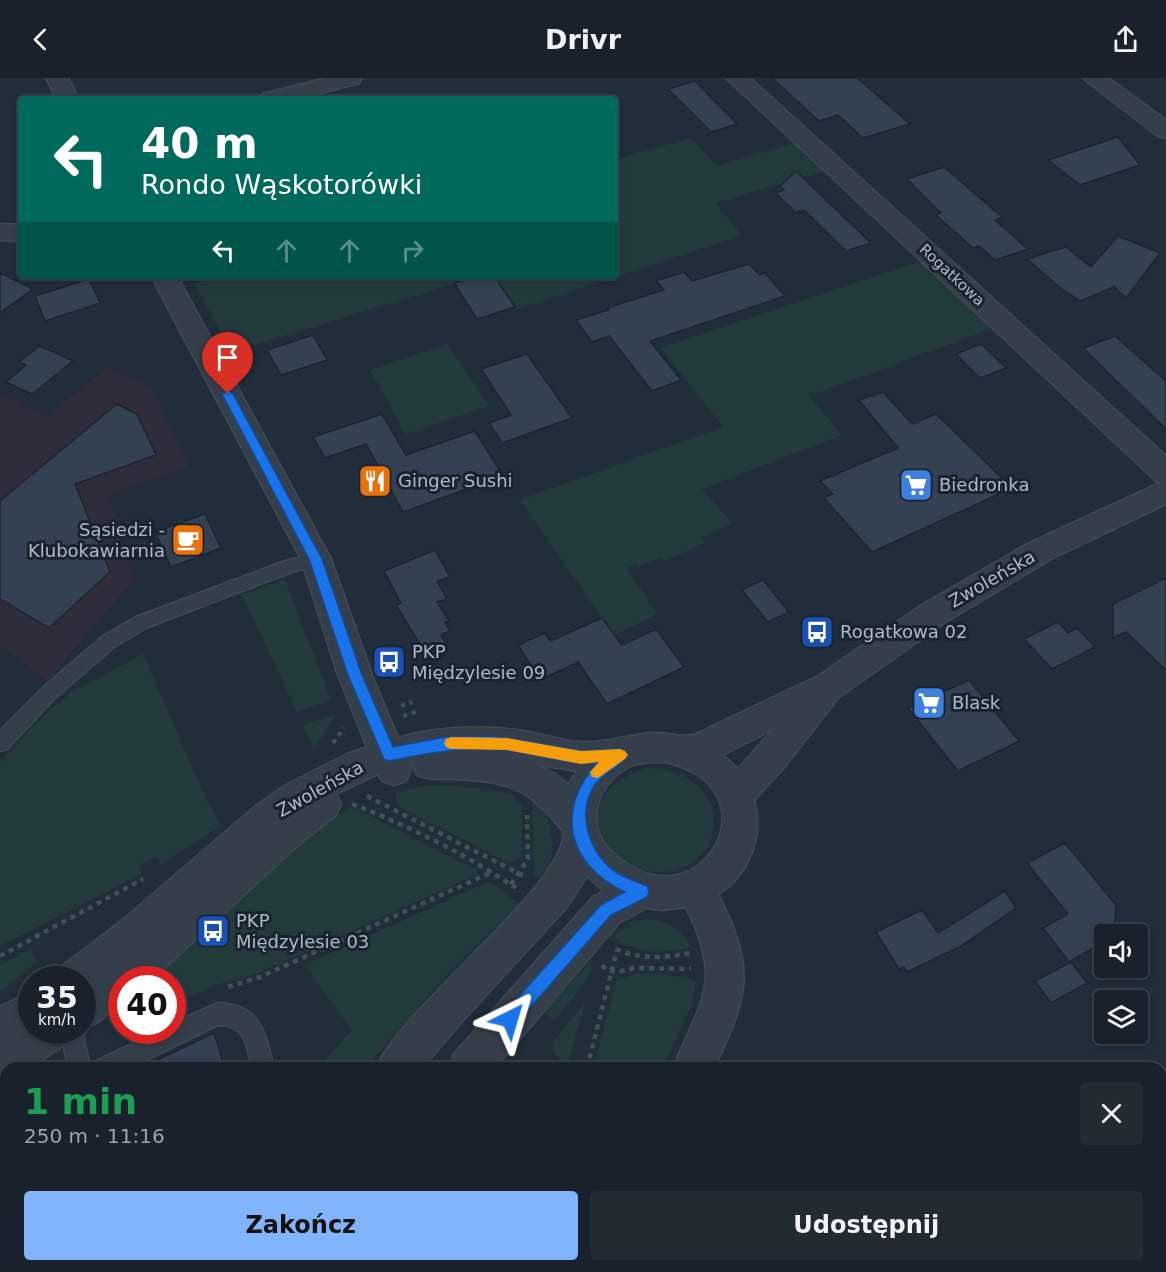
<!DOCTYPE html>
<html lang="pl">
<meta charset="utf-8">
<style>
body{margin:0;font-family:"DejaVu Sans",sans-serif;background:#222a34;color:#f1f3f6;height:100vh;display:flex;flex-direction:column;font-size:22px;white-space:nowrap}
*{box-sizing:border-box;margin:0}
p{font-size:20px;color:#9fa4a9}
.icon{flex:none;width:33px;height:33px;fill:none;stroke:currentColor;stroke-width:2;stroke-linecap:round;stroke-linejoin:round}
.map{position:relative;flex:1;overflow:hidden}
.side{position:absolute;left:0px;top:984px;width:1167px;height:210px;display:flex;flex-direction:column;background:#19222c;border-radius:18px 18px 0 0;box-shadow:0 3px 9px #0003,0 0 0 2px #373f48}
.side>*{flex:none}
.guide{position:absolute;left:18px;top:18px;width:600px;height:183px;border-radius:6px;box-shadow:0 3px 9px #0003,0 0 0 2px #373f48;background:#00695c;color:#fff;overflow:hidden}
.buttons{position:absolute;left:1094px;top:846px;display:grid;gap:12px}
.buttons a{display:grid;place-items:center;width:54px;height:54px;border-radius:6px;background:#19222c;box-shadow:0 3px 9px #0003,0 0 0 2px #373f48;font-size:30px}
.speed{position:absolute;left:18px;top:888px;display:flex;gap:12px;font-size:30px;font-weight:700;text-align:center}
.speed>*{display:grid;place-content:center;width:78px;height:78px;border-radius:50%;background:#19222c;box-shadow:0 3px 9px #0003,0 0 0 2px #373f48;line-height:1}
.speed small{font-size:15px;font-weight:400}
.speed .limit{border:9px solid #d22;background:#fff;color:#111}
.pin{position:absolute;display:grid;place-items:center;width:51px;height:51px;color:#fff;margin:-62px -26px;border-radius:50% 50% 50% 0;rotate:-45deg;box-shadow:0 0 6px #0007}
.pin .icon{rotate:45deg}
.me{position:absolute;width:66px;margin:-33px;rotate:40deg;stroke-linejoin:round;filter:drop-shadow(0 0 4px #0008)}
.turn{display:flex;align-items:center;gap:21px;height:126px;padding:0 24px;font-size:27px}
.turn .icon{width:78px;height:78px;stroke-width:2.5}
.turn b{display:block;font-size:42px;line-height:51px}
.lanes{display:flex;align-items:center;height:57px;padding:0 24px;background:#0003;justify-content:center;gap:30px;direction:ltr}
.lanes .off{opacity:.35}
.round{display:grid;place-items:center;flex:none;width:63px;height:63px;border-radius:6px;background:#222a34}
.overview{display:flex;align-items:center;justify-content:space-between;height:102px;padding:0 24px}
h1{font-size:36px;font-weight:700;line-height:45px;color:#1e9e55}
.action{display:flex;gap:12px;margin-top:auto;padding:12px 24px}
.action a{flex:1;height:69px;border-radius:6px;background:#81b4fb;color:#111;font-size:24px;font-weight:700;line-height:69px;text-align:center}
.action a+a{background:#222a34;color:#f1f3f6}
header{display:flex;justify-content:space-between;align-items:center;height:78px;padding:0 24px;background:#19222c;font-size:27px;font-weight:700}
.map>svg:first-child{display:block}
</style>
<header><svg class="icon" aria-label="back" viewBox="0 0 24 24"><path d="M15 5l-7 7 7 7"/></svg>Drivr<svg class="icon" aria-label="share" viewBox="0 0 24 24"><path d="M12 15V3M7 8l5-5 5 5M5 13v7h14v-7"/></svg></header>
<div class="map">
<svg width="1166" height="1194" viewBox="0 0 1166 1194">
<rect width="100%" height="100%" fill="#212d3b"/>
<!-- medical -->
<path fill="#2f2d3c" d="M109 289 151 308 190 389 107 418 119 448 113 452 135 500 47 603 0 567V315L47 337Z"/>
<!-- green -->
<path fill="#233a3c" d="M690 60 718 88 794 65 823 93 716 125 741 157 517 231 495 198H615V82Z
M921 183 993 250 809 318 842 357 702 411 733 446 701 459 706 465 663 483 660 480 638 489 636 486 626 490 658 536 614 557 520 422 723 349 661 270Z
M219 198H479L231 274 195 206Z
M448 267 489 328 406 356 370 292Z
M285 502 331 622 297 634 242 517Z
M143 576 207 723 221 748 161 786 157 778 138 788 141 796 0 868V684L44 637 71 615Z
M336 636 314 671 303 647Z
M651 690C740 697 729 798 655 794 638 793 622 786 611 773 579 734 609 698 651 690Z
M426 708H457L511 715 522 727V778L510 785 398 728 395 714Z
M532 720 546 732 553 765 550 787 540 801 534 797Z
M349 730 359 732 477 793V796L256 896 215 907 173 926 172 902H148L198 857 207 865 231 843 222 835 324 745Z
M486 805 493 806 519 826 449 895 365 990H318L352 952 304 887Z
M647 841C668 842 680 851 692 869 662 874 638 877 613 859L633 843Z
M31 871 37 884 0 914V887Z
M589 885 592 890 586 903 554 943 544 935Z
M639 895 686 899 696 903 691 928 662 990H593L617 902Z
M585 925 567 990H565L553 971 555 961Z
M62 1188H191L186 1194H56Z"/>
<!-- building -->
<path fill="#334152" stroke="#1c2632" stroke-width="1.5" d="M772 0H857L910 46 863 60 838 37 819 43Z
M695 3 737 46 711 54 668 11Z
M1118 59 1140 87 1080 107 1048 82Z
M944 89 1002 139 995 142 1028 171 995 182 979 168 973 170 936 137 941 135 907 101Z
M796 93 828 124 871 165 846 173 804 132 795 134 776 115 784 112 780 108Z
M1118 158 1160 175 1126 220 1114 209 1080 223 1063 212 1027 181 1066 169 1091 189Z
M749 186 760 197 765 195 785 218 650 263 681 302 652 313 609 258 592 264 576 242 609 232 607 230 664 212 656 203 684 194 692 203Z
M0 195 33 211 0 235Z
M479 198H494L515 229 477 241 454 205Z
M89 201 100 225 45 243 35 218Z
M313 257 327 282 281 297 267 272Z
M1115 258 1166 303V351L1083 270Z
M981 266 1006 290 980 300 956 276Z
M40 268 73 283 32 316 6 304 26 287 19 284Z
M527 276 572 340 502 365 489 345 511 337 481 291Z
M883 314 912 346 936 336 1012 410 872 474 824 420 833 416 820 403 898 370 859 322Z
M117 326 137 336 156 377 75 406 110 494 49 550 0 521V423Z
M382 336 406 377 475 353 503 398 403 434 366 366 325 380 313 359Z
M205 436 221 470 171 489 155 454Z
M435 472 450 499 437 503 447 521 437 524 449 543 445 544 450 553 441 557 446 565 425 575 396 527 401 525 384 493Z
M1166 500V592L1126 554 1113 560V526Z
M763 502 789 534 768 544 742 512Z
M602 540 622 567 656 551 684 589 607 626 578 584 540 602 518 567 545 555 550 563Z
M1058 544 1068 555 1077 550 1095 569 1052 591 1024 561Z
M969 602 1019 663 958 693 908 630Z
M1065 765 1116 827 1114 856H1104V864L1069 884 1043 850 1068 836 1027 785Z
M1005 813 1016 830 961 868 907 894 904 889 899 891 876 854 922 832 938 855Z
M1071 884 1087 905 1051 925 1035 903Z
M214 955 225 990H141Z"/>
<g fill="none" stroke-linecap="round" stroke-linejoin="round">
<!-- service casing -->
<g stroke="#3e4854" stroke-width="3">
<path id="service" d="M316 475 322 476 324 481 322 486 292 494 148 549 115 568 56 619 7 671 0 673V653L44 609 103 558 136 539 282 484Z
M217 925C261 926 265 954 274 990H252C246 967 247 947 218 947L130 990H95L98 982 160 952H172V946Z
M82 951 90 990H68L61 952Z
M6 1036V1058L0 1059V1037Z
M29 1188H56L54 1194H27Z"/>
</g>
<!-- minor casing -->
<g stroke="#3e4854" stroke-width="3">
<path id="minor" d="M326 0H362L359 5 296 21H260L263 16Z
M726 0H750L1166 378V406L1156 403Z
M1083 0H1108L1166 42V60L1158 58Z
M0 146 21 147V163L0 162Z"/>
</g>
<!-- tertiary casing -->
<g stroke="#3e4854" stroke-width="3">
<path id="tertiary" d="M46 0H68L79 21H57Z
M151 198H177L331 481 372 597 398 660C433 649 471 648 507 651 531 653 555 661 579 664 604 666 627 657 651 655 667 654 682 661 696 656L818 598 922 527 1029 465 1166 402V426L1051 481 944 545 839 619 782 692 754 722C764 757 750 796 718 816 756 891 749 917 714 990H673C701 921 724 905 686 829L662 832 646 830 619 845 495 990H448L454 976 593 819 604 813 587 798 566 830 465 940 422 990H376C400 931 571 802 563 753 529 711 512 704 458 701 444 701 431 702 417 697L412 685 409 686 411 692 406 703 394 707 382 703 378 696 336 716 341 726 336 737 297 768 151 902H122V926L96 945 82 950V902H56L61 889 124 841 258 726 286 707 347 676 367 669 338 597 301 481ZM774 651 738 691 722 677ZM665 684C783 710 697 857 610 772 582 745 600 700 633 687 643 684 655 684 665 684ZM535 686 577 693 568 707 554 695Z
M32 913V952H72L66 966 30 990H6V1004L0 1006V929Z
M200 1188H247L245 1194H198Z
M277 1188H324L322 1194H275Z
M685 1188H730L732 1194H687Z"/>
</g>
<!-- path-far1 -->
<path stroke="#3c5355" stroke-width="4" stroke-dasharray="4.5 4.5" stroke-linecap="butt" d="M401 628 412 624
M403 638 416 634
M333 665 344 650"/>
<!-- path -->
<path stroke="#3c5355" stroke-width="4.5" stroke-dasharray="5 5" stroke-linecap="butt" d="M367 718 526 799
M352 726C407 747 467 777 516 810
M511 806 528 781 527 737
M616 871C640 882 664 880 690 875
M0 878 143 801
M602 887 607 892 618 894 633 890 691 891
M228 909 260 899 492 794
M587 990 617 872"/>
<!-- service -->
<use href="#service" fill="#353f4b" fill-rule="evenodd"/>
<!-- minor -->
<use href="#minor" fill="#353f4b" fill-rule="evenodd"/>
<!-- tertiary -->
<use href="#tertiary" fill="#353f4b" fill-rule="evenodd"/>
</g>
<!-- route -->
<path fill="#1a73e8" stroke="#114b97" stroke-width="1.5" d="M228 312 233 316 322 481 362 597 393 669 446 659 487 658 507 660 581 673 620 671 625 673 628 677C622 688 602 695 594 708 576 737 590 777 617 795 626 800 637 804 647 808L649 813 647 819 611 837 515 947 510 949 504 947 501 941 504 935 601 827 625 814C568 787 554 733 597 685 565 687 536 675 505 672 465 668 428 675 389 683L384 681 348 597 309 481 222 316Z"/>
<!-- slow -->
<path fill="#f59e0b" d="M451 659 507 660 581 673 620 671 625 673 628 677 625 681 598 700 592 699 590 694 599 684 581 686 507 672 451 671 446 669 444 665 446 661Z"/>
<!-- icons -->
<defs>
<g id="restaurant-square" transform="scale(1.725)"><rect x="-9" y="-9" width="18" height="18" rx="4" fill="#e8710a" stroke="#1a2430"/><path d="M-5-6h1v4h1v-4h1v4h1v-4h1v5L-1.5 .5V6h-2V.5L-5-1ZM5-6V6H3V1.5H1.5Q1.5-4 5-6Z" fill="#fff"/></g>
<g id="supermarket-square" transform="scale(1.725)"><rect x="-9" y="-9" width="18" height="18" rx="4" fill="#3f7fe0" stroke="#1a2430"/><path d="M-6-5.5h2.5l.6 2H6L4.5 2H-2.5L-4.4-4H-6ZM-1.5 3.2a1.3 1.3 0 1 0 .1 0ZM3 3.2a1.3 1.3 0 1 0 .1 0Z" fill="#fff"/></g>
<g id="cafe-square" transform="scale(1.725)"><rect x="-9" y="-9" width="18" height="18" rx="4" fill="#e8710a" stroke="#1a2430"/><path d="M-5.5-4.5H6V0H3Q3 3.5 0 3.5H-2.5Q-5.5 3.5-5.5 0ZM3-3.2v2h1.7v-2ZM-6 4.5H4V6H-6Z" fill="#fff"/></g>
<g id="bus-square" transform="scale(1.725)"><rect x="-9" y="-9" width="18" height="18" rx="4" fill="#1a4fb4" stroke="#1a2430"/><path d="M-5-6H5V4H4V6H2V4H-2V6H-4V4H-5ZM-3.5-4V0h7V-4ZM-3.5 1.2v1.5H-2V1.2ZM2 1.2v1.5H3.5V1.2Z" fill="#fff"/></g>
</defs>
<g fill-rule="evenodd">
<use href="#restaurant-square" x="375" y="403"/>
<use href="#supermarket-square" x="916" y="407"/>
<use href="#cafe-square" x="188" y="462"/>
<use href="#bus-square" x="817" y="554"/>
<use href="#bus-square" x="389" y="584"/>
<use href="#supermarket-square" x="929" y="625"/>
<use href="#bus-square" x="213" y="853"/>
</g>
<g text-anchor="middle" stroke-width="6" stroke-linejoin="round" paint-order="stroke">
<!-- far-street labels -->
<g font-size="15" fill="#b0bac7" stroke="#1a2430">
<text transform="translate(952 197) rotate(43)" y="5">Rogatkowa</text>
</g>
<!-- poi labels -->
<g font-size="18" fill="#b0bac7" stroke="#1a2430" text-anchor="start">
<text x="398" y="409">Ginger Sushi</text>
<text x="939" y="413">Biedronka</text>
<text x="165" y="458" text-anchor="end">Sąsiedzi -<tspan x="165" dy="21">Klubokawiarnia</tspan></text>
<text x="840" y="560">Rogatkowa 02</text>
<text x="412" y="580">PKP<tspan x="412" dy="21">Międzylesie 09</tspan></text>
<text x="952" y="631">Blask</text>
<text x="236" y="849">PKP<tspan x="236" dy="21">Międzylesie 03</tspan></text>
</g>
<!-- street labels -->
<g font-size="18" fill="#b0bac7" stroke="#1a2430">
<text transform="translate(992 501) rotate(-30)" y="6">Zwoleńska</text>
<text transform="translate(320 711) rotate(-29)" y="6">Zwoleńska</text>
</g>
</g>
</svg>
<div class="buttons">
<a><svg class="icon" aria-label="sound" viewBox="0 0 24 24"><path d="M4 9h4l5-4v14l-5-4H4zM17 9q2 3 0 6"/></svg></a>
<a><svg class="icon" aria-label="layers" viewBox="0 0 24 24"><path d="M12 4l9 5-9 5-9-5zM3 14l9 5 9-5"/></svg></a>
</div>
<div class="speed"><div>35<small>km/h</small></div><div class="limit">40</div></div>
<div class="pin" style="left:228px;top:316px;background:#d93025"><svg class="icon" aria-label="arrive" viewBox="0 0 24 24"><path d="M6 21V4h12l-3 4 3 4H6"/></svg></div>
<svg class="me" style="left:510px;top:941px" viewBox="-20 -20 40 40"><path d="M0-17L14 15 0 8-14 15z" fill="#1a73e8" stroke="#fff" stroke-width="4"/></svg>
<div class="guide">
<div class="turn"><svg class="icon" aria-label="left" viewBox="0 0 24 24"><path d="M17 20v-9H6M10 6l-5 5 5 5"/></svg><div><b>40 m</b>Rondo Wąskotorówki</div></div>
<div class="lanes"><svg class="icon" aria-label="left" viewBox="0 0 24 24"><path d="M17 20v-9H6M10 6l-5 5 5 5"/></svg><svg class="icon off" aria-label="ahead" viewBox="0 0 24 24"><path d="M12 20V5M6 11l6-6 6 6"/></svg><svg class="icon off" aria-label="ahead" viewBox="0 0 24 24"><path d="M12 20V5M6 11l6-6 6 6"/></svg><svg class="icon off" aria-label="right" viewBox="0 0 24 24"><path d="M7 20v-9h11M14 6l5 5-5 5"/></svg></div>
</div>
<section class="side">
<div class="overview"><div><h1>1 min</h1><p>250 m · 11:16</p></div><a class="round"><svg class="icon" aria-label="close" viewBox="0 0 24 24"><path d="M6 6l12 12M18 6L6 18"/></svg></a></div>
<div class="action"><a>Zakończ</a><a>Udostępnij</a></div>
</section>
</div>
